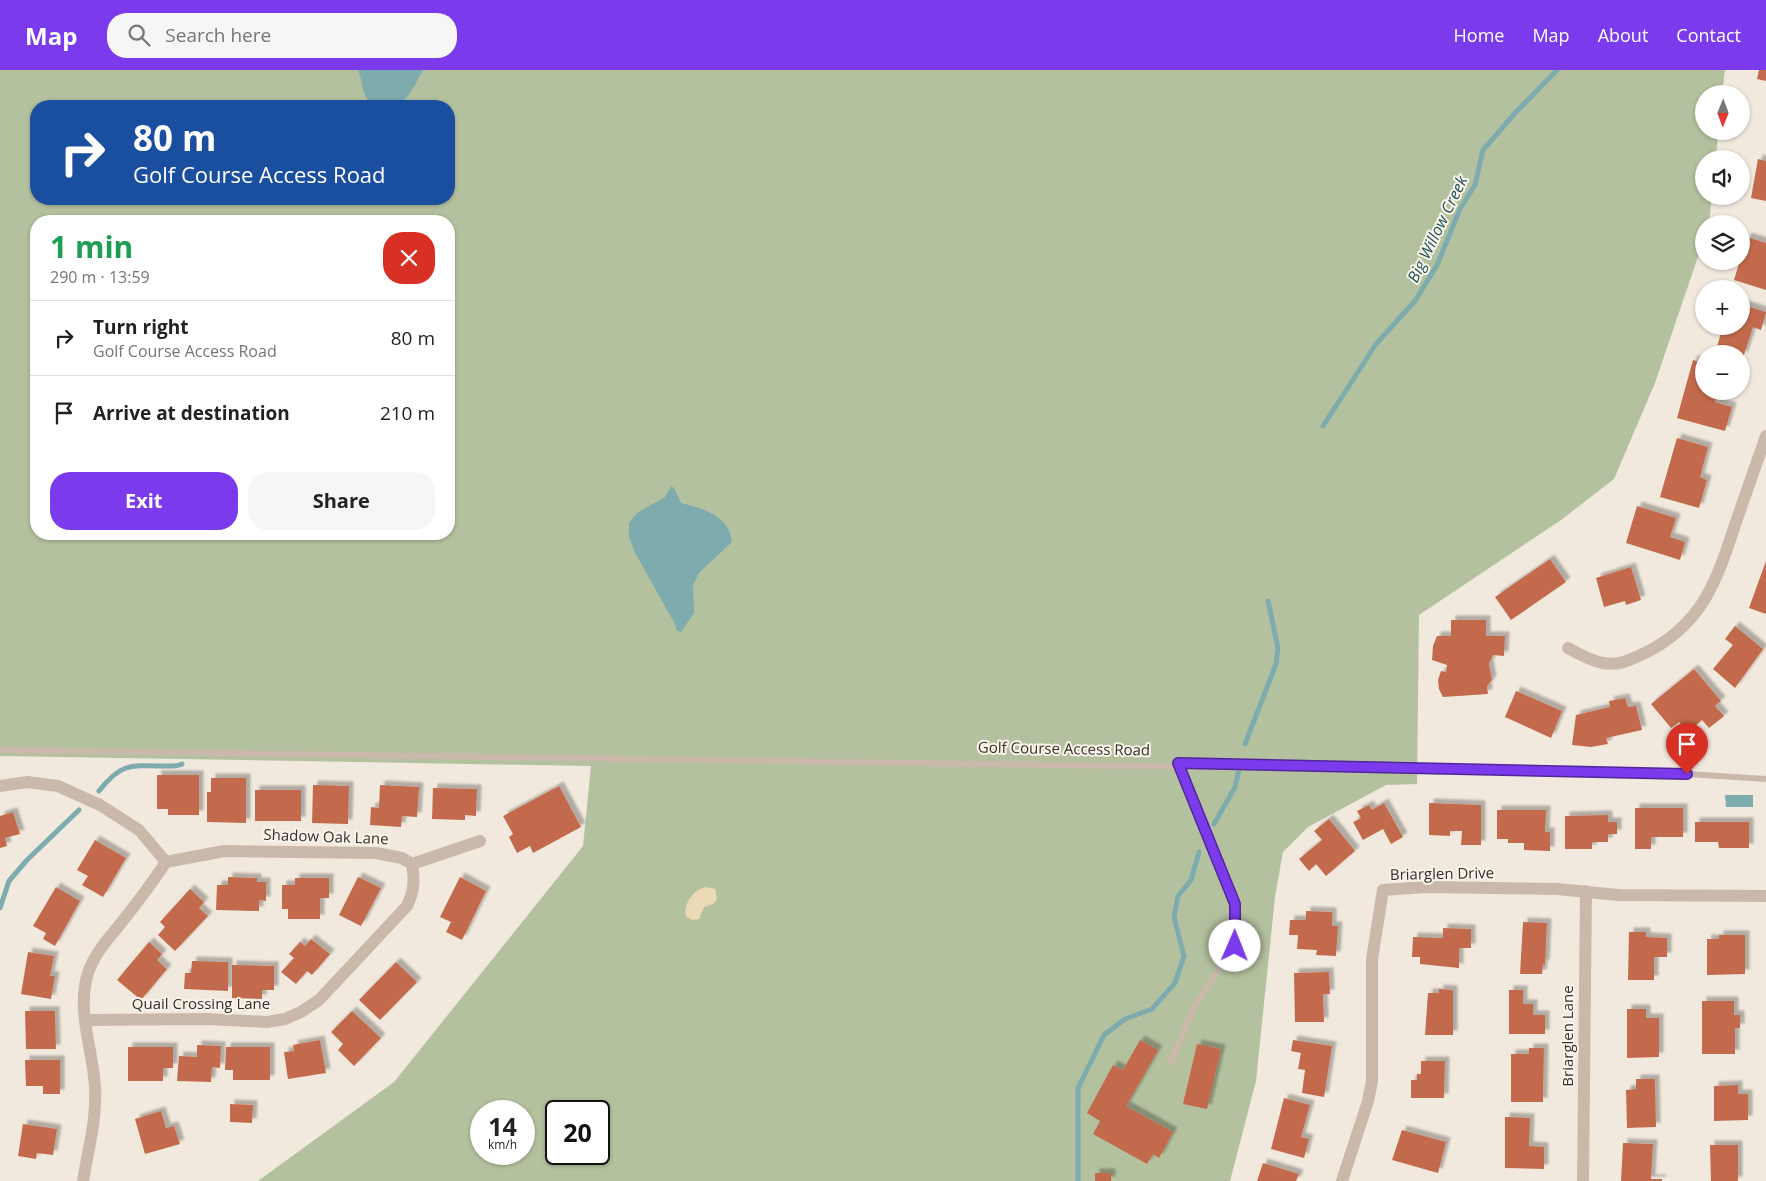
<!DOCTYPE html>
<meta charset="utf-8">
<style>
body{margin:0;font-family:"Open Sans",sans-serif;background:#f6f6f6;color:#222;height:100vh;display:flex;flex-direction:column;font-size:19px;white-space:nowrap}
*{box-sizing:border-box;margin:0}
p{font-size:16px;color:#767676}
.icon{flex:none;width:28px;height:28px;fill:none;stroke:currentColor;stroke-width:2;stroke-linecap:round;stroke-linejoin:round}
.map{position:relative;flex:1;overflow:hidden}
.details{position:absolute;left:30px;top:145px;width:425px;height:325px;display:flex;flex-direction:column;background:#fff;border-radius:20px;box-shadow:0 1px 4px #0004}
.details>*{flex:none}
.top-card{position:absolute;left:30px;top:30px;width:425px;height:105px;border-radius:20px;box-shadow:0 1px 4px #0004;background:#1a4fa0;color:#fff;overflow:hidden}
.needle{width:32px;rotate:181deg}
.controls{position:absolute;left:1695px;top:15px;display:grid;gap:10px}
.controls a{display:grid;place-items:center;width:55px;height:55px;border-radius:50%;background:#fff;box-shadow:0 1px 4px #0004;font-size:25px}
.speed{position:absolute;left:470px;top:1030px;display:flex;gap:10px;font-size:25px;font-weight:700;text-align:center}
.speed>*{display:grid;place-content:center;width:65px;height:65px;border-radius:50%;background:#fff;box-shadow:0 1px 4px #0004;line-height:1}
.speed small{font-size:12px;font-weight:400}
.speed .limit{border:2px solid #111;border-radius:8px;background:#fff;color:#111}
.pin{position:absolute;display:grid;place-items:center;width:42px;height:42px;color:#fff;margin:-51px -21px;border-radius:50% 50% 50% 0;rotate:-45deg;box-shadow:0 0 5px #0007}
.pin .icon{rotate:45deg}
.me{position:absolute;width:55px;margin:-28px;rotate:1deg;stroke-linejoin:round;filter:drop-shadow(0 0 4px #0008)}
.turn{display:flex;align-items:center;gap:18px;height:105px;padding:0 20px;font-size:22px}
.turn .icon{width:65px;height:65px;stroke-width:2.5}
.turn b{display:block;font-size:35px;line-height:42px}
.round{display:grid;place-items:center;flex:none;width:52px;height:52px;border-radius:20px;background:#f6f6f6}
.summary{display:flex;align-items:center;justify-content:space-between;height:85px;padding:0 20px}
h1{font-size:30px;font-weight:700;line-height:38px;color:#1e9e55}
.action{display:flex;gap:10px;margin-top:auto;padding:10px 20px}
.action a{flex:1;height:58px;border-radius:20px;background:#7c3aed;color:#fff;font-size:20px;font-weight:700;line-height:58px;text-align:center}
.action a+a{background:#f6f6f6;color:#222}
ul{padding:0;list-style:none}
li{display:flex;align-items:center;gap:15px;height:75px;padding:0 20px;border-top:1px solid #e0e0e0}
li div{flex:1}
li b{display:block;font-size:19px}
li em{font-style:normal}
header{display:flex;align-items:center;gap:30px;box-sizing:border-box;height:70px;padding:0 25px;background:#7c3aed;color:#fff}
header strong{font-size:24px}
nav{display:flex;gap:28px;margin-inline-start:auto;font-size:18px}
.search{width:350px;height:45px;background:#f6f6f6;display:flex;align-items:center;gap:12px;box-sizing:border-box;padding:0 18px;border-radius:20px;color:#767676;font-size:19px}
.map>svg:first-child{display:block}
</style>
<header>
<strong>Map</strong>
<div class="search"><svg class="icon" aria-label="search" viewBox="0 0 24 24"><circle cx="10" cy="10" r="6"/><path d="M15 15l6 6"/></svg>Search here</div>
<nav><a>Home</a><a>Map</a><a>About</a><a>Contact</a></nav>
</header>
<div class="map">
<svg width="1766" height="1111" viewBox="0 0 1766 1111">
<defs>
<filter id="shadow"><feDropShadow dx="4.5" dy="-4.5" stdDeviation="1" flood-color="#0004"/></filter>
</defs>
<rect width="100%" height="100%" fill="#f2e9de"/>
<!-- green -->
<path fill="#b4c19e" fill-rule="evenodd" d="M0 0H1725L1722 24H1704V61H1718L1716 89H1704V126H1712L1709 154H1704V169L1655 313 1614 409 1561 450 1419 545 1417 714 1386 715 1308 757 1283 782 1275 827 1256 1011 1230 1111H258L394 1012 583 776 591 696 0 686ZM36 36H449V129H36ZM36 151H449V464H36ZM481 1041H524V1084H481ZM556 1041H599V1084H556Z"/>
<!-- sand -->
<path fill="#ecdab6" d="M705 817 715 819 717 829 713 834 704 837 699 849 692 850 686 846C683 835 693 820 705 817Z"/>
<!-- water -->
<path fill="#7eabae" d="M358 0H423C412 19 408 37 382 36 376 36 372 35 368 30 362 23 362 9 358 0Z
M671 416 674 418 681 433C704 439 729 445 732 472L699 503 693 515 694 543 681 562 676 560V556L634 481 629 466V453L637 443 665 427Z
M1725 725H1753V737H1726Z"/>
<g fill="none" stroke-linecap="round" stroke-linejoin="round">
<!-- stream -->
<path stroke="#7eabae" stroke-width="5" d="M1323 356 1376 274 1415 231 1437 195 1460 139 1475 115 1483 80 1516 42 1557 0
M1245 674 1276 594 1278 578 1268 531
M99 721C120 694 129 695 162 696 170 696 176 697 182 694
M1214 754 1235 717 1239 700
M0 838 9 811 27 790 79 740
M1078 1111V1018L1104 965 1125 949 1152 939 1175 913 1184 886 1174 847 1178 826 1191 810 1199 782"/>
</g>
<!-- building -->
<path fill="#c26b4c" filter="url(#shadow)" d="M1759 0H1766V11L1757 9Z
M1758 89 1766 91V131L1751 128Z
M1747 167 1766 173V220L1734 210Z
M1741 234 1766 242 1761 260 1753 257 1743 288 1741 284H1728L1716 280 1723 256H1741Z
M1693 290 1704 293V321H1726L1725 326 1717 324 1715 332 1732 337 1725 361 1677 348Z
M1677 368 1708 377 1700 407 1707 410 1699 438 1660 427Z
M1637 436 1676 448 1670 467 1685 472 1680 490 1626 473Z
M1550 489 1566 512 1511 550 1495 527Z
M1766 491V544L1749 538Z
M1631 497 1641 530 1626 535 1625 531 1604 537 1596 508Z
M1451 550H1486V566H1505L1504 586 1493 585 1489 594 1492 610 1487 616 1488 624 1443 627 1439 619 1438 610 1441 601 1446 602 1447 595 1432 590 1433 576 1437 566H1451Z
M1735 556 1763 579 1735 618 1713 599 1733 575 1725 569Z
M1694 599 1721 631 1715 636 1724 646 1709 658 1702 650 1688 662 1679 652 1671 658 1651 634Z
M1516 621 1562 641 1551 668 1505 647Z
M1625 628 1628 637 1636 636 1642 660 1606 668 1608 674 1591 677 1572 675 1576 645 1610 637 1609 631Z
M157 705H199V745H168V739H157Z
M211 708H246V753L207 752V722H211Z
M313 715 349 716 348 754 312 753Z
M380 715 419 717 417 747 402 746 401 757 370 755 371 737 379 738Z
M559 716 581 757 533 783 530 776 517 783 509 767 513 764 503 746Z
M433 718 477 719 476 746 465 745V750L432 749Z
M255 720H301V751H255Z
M1384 733 1403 767 1391 774 1383 759 1363 770 1353 752 1361 748 1357 741 1369 735 1372 740Z
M1429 733 1481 735V775H1461L1462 761H1450V766L1429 765Z
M1635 738H1683V767H1651V779H1635Z
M1497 740H1546L1545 762H1550V781L1524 780V773H1508V769H1497Z
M13 742 20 764 5 768 7 776 0 778V746Z
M1608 745V752H1617V764H1608V772H1592V779H1565V746Z
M1329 749 1355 781 1326 806 1316 794 1309 801 1299 789 1322 770 1314 761Z
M1695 752H1749V778H1719L1718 772H1695Z
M95 770 126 788 103 827 82 815 88 806 77 800Z
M228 807 257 808V812H266V831L259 830V841L216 840 217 815H228Z
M358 807 381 818 361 856 339 845Z
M460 807 486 821 462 870 446 862 451 852 440 847Z
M295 808H329V828H320V849H288V839H282V815H295Z
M56 817 80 831 55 876 43 869 46 863 33 856Z
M190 819 204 832 199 838 208 846 175 881 158 865 165 857 160 852Z
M1306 841 1332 842V856H1338L1336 886 1316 885 1317 880 1297 879 1298 865H1289L1290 850H1306Z
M1523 852 1547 853 1545 895 1543 894 1542 904H1520Z
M1443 858 1471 859V878H1459V898L1420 894V887H1412L1413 867 1443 868Z
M1629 862H1646V867L1667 868V887H1654V910H1628Z
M1719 865H1745V904L1707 905V869H1719Z
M311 869 330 884 312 905 307 901 296 914 281 902 294 888 289 884 300 872 305 876Z
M149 872 162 884 157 890 167 899 141 930 117 910Z
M28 882 54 886 50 906H55L51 929 21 924Z
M192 891 228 892V921L184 919 185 903H191Z
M396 892 417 912 380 950 359 930Z
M232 895 274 896V920H262V929L232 928Z
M1329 902 1330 924H1323L1324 952H1295L1294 903Z
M1439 919 1453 920V965H1425L1428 923H1439Z
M1509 920H1523V934H1533V945H1545V964H1509Z
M1702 931H1734V945H1740V958H1735V984H1702Z
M1627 939H1646V948H1659V987L1627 988Z
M25 941H55L56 979H26Z
M352 941 381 968 354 996 338 980 343 974 331 962Z
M320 970 326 1003 288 1009 284 982 294 981 293 975Z
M1140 970 1158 980 1126 1036 1173 1062 1159 1088 1153 1084 1147 1094 1093 1064 1100 1051 1087 1043 1113 995 1123 1000Z
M1293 970 1332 976 1324 1027 1302 1023 1305 1000 1298 999 1301 983 1291 981Z
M1197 974 1221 979 1207 1039 1183 1034Z
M197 975 221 976 220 998 212 997 211 1012 177 1011 179 986 197 987Z
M128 977H173V998H163V1011H128Z
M226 977H270V1010H233V1000H225Z
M1529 978H1544L1543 1032H1511V984H1529Z
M25 990H60V1024H43V1016H26Z
M1421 991H1445L1444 1028H1411V1010H1417V1004H1421Z
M1636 1009H1655L1656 1057 1627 1058 1626 1020 1636 1019Z
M1738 1015V1024H1748V1050L1714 1051V1016Z
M1284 1028 1310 1035 1301 1067 1309 1069 1304 1088 1271 1079Z
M230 1034 253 1035 252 1053 230 1052Z
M161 1041 166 1058 174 1056 180 1074 145 1084 135 1049Z
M1505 1047 1530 1048 1529 1076 1544 1077V1099L1505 1098Z
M23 1054 57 1059 53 1085 37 1083 36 1089 18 1086Z
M1402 1060 1446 1072 1438 1103 1392 1090Z
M1623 1073 1653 1074 1651 1109H1662V1111H1621Z
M1710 1075H1738V1111H1711Z
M1263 1093 1299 1104 1296 1111H1257Z
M1095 1103H1111V1111H1095Z"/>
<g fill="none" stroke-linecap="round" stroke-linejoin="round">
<!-- lane -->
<path stroke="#cab9aa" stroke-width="6" d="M0 680C562 688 1124 692 1687 704L1766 709
M1170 993 1196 934 1235 875V834L1178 693"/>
<!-- street -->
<path stroke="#cab9aa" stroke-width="12" d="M1568 578C1579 584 1591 591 1603 593 1618 596 1630 590 1643 584 1703 555 1717 510 1736 452 1746 423 1756 394 1766 366
M0 716 27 712 58 716 100 735 139 760 166 792
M166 792 224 781 376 783 402 788 412 794 480 771
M85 950 207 949 267 952 285 949 301 942 319 930 407 836C414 821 415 811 412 794
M83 1111C88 1080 97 1049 95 1017 93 978 75 939 89 900 96 882 109 868 121 853 137 833 152 813 166 792
M1342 1111 1368 1031 1372 1011V889L1383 820 1426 817 1557 819 1618 825 1766 826
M1583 1111 1586 821"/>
</g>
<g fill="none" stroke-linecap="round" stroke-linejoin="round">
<!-- route casing -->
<g stroke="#51269a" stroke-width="12">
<path id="route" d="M1235 876V834L1178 693 1687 704"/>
</g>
<!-- route -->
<use href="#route" stroke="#7c3aed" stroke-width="9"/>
</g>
<g text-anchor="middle" stroke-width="4" stroke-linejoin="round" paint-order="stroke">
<!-- street labels -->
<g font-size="15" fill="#372e29" stroke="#f9f3ea">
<text transform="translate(1064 679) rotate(1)" y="5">Golf Course Access Road</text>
<text transform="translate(326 767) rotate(2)" y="5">Shadow Oak Lane</text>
<text transform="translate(1442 804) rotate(-1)" y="5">Briarglen Drive</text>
<text x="201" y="939">Quail Crossing Lane</text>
<text transform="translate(1568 966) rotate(-90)" y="5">Briarglen Lane</text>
</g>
<!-- water labels -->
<g font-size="16" font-style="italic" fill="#205358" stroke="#f9f3ea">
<text transform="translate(1437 159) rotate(-64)" y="6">Big Willow Creek</text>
</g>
</g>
</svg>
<div class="controls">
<a><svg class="needle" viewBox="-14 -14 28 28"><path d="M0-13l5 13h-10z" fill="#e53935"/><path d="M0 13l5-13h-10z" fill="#767676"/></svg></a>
<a><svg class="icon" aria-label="sound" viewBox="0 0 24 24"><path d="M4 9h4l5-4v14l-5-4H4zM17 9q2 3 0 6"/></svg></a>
<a><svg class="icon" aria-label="layers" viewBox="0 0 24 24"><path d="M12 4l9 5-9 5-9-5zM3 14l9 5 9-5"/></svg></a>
<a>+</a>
<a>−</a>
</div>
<div class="speed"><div>14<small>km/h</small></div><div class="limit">20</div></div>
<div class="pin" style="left:1687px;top:704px;background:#d93025"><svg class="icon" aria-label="arrive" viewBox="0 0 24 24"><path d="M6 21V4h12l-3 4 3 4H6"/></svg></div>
<svg class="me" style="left:1235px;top:876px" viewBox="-20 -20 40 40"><circle r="19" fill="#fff"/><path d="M0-13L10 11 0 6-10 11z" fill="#7c3aed"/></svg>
<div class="top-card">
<div class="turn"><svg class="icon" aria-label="right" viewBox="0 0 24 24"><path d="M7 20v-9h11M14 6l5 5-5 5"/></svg><div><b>80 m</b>Golf Course Access Road</div></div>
</div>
<section class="details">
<div class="summary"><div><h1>1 min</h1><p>290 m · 13:59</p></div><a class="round" style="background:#d93025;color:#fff"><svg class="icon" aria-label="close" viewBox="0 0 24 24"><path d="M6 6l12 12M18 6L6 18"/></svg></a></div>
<ul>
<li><svg class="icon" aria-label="right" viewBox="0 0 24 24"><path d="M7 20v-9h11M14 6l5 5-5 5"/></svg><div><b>Turn right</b><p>Golf Course Access Road</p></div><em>80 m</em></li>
<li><svg class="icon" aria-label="arrive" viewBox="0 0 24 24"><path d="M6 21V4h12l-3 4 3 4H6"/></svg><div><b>Arrive at destination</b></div><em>210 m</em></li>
</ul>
<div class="action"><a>Exit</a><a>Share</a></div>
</section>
</div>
